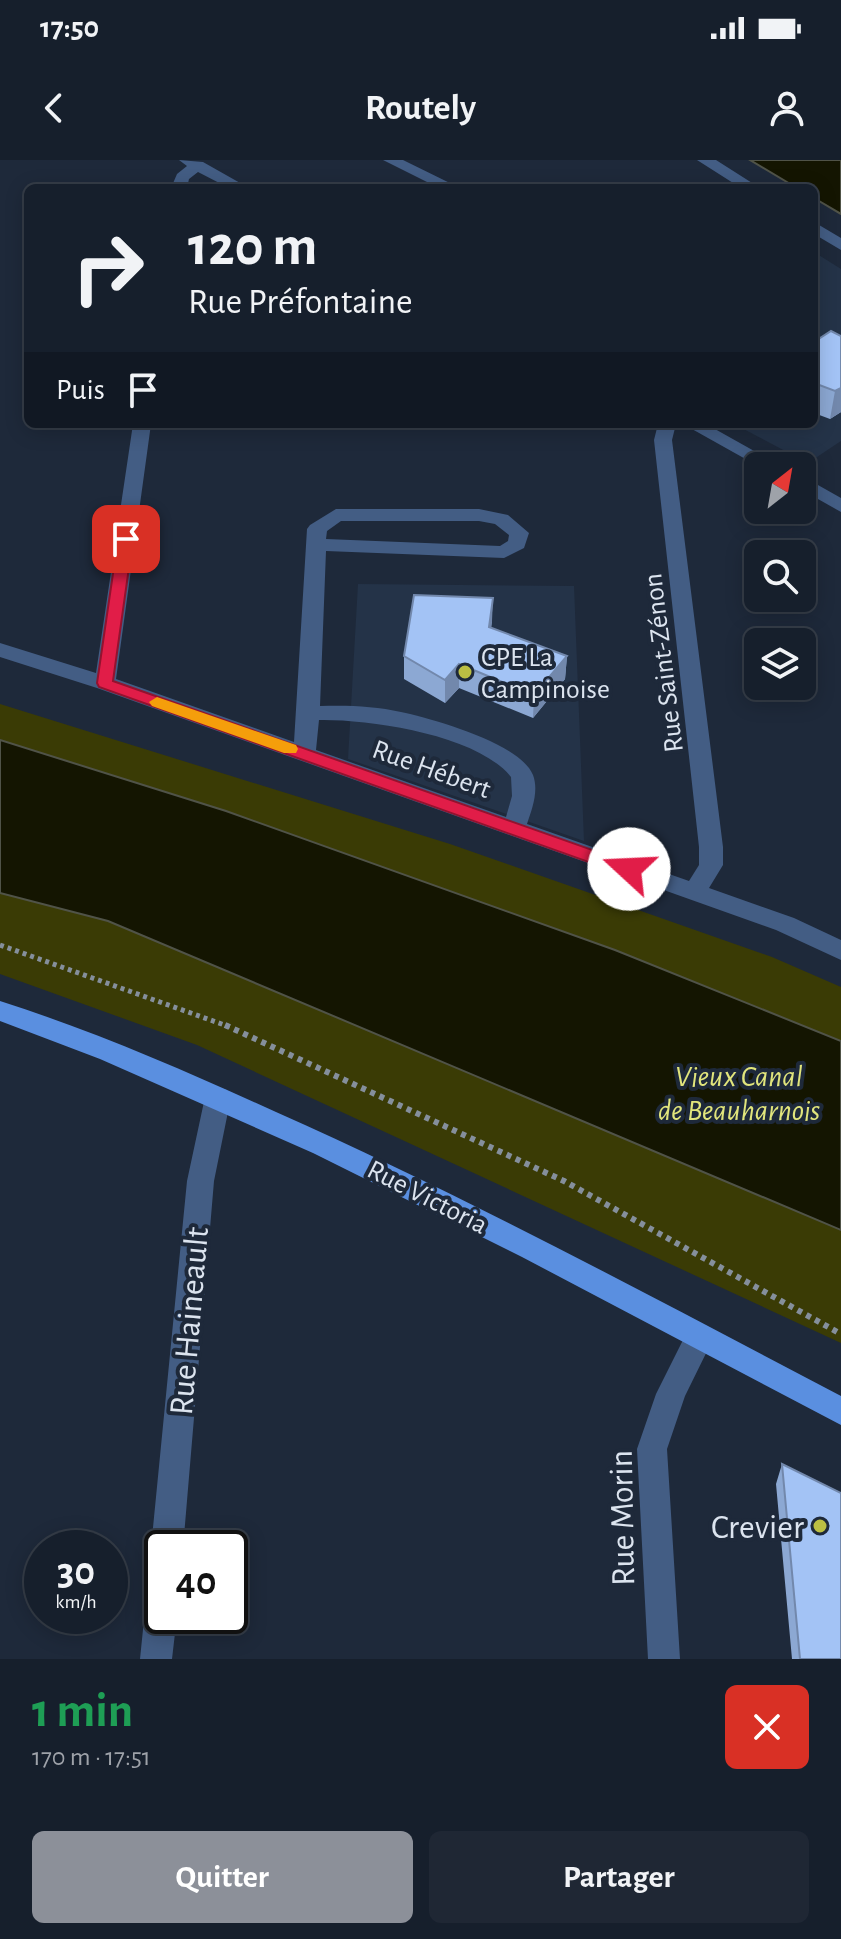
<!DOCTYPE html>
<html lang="fr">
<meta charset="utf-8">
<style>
body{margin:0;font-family:"Alegreya Sans",sans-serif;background:#1f2734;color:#f1f3f6;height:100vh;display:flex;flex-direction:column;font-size:30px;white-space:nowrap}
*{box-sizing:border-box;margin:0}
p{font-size:26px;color:#9ea2a9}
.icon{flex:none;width:44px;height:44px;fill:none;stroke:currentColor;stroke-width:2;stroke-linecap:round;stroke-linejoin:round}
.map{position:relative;height:1499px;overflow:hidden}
.sheet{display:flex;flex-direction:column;background:#161f2c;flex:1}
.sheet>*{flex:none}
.hud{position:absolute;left:24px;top:24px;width:794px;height:244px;border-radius:12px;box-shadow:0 4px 20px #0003,0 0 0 2px #353d48;background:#161f2c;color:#f1f3f6;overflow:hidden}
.needle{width:52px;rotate:31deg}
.controls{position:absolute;left:744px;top:292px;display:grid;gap:16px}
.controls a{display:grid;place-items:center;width:72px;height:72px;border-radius:12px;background:#161f2c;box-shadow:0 4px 20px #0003,0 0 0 2px #353d48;font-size:40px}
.speed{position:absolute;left:24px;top:1370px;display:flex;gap:16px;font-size:40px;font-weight:700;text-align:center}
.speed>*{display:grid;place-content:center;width:104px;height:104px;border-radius:50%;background:#161f2c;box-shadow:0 4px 20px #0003,0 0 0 2px #353d48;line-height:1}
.speed small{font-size:20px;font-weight:400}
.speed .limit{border:4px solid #111;border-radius:12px;background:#fff;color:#111}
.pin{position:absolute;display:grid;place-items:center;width:68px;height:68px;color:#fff;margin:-34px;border-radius:16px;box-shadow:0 4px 12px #0006}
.me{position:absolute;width:88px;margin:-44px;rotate:290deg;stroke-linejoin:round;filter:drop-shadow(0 0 6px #0008)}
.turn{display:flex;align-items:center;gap:28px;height:168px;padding:0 32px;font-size:36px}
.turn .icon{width:104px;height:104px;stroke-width:2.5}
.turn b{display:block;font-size:56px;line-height:68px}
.then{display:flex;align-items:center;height:76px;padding:0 32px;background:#0003;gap:16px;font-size:30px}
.round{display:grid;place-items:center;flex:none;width:84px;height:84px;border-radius:12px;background:#1f2734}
.head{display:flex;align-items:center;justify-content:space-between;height:136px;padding:0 32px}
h1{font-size:48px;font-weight:600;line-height:60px;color:#1e9e55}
.primary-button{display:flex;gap:16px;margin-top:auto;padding:16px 32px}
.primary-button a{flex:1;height:92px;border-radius:12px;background:#8c9099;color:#fff;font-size:32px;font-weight:600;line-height:92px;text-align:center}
.primary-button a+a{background:#1f2734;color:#f1f3f6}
.status{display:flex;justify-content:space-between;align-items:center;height:56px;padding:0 40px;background:#161f2c;direction:ltr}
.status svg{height:22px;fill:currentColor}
header{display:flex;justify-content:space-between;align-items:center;height:104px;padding:0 32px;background:#161f2c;font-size:36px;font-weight:600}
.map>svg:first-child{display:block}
</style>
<div class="status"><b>17:50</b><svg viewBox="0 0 49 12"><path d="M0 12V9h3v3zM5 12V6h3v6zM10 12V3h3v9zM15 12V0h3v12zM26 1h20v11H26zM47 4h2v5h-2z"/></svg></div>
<header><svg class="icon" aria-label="back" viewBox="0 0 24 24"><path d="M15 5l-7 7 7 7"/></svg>Routely<svg class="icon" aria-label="person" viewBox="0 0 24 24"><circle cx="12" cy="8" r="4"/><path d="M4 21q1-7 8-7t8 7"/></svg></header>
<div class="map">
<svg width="841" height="1499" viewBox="0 0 841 1499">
<rect width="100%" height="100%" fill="#1e293a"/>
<!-- built -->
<path fill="#243348" d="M814 92 841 109V281L808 303 734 264H814Z
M358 424 574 426 584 681 348 599Z"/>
<!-- green -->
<path fill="#3a3b05" d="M0 544 450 684 772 797 841 827V1183L197 885 0 814Z"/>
<!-- water -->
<path fill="#141501" stroke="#505348" stroke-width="2" d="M750 0H841V54L814 38V28H797Z
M0 580 226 651 615 790 841 881V1070L108 761 0 733Z"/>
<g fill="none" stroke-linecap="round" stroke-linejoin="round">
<!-- path-far1 -->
<path stroke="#858f9c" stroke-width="5" stroke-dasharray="4 4" stroke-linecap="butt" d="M0 785 230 867"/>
<!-- path -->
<path stroke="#858f9c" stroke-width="6" stroke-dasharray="5 5" stroke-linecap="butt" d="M225 865 564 1021 841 1174"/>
<!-- minor -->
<path fill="#435d84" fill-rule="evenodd" d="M179 0 203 2 249 28H229L198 12 189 19 187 28H171L177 14 187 6Z
M383 0H403L460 28H439Z
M697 0H716L760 28H741Z
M814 62 841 78V90L814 74Z
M133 264H151L116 519 294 582 307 369 310 365 336 349H479L508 355 529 373 524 388 504 398 326 391 320 546C347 545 375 546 401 552 433 559 520 583 533 615 539 631 532 649 527 664L689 721 699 705V687L654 280 658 264H676L672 280 723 687V705L709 728 794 758 841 780V800L776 770 97 528 0 497V483L96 513ZM341 361H479L495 364 509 375 508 381 500 386 326 379 327 371ZM319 560C370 559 478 575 511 617L512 636 506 657 316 590Z
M683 264H706L781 306H758Z
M802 316 841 338V352L802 330Z
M218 927 227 930 231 937 214 1021 183 1388H162V1401L156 1399 151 1388 187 1021 205 937 209 930Z
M699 1164 709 1168 714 1177 685 1236 667 1289 680 1499H648L637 1289 656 1234 689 1168Z
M162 1424V1456H177L172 1499H140L146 1440 151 1429Z"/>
<!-- major -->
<path fill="#5a8fe0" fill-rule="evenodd" d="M0 841C94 871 186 911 276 952 469 1038 654 1138 841 1236V1265L522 1097 313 993 100 899 0 861Z"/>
</g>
<!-- wall -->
<path fill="#8ca8d3" d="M841 176V252L830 259 814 253V182Z
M492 461 491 468 567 496 565 519 533 558 459 528 445 543 404 519V496Z
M782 1304 841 1499H792L776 1324Z"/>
<!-- shaded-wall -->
<path fill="#7288ac" d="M841 228V252L830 259 835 231Z
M493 438 492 461 488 490 489 467Z
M567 496 565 519 533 558 534 535Z
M459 504V528L445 543V520Z"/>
<!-- building -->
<path fill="#a3c3f5" stroke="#7288ac" stroke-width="2" d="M831 171 841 176V228L835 231 814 223V182Z
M414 435 493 438 489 467 567 496 534 535 459 504 445 520 404 496Z
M782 1304 841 1333V1499H800Z"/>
<!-- route -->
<path fill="#e11d48" stroke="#92132f" stroke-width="2" d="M126 375 133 379 113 521 635 705 638 709 635 714H622L99 527 97 523 118 379Z"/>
<!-- slow -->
<path fill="#f59e0b" d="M157 537 296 585 298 589 296 593H284L152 546 149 542Z"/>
<!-- markers -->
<g fill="#bcbf43" stroke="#1e293a" stroke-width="3">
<circle cx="465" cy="512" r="8"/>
<circle cx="820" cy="1366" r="8"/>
</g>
<g text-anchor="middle" stroke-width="8" stroke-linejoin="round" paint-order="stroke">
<!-- poi labels -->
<g font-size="28" fill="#dce4ef" stroke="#1e293a" text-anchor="start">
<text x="481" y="506">CPE La<tspan x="481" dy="32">Campinoise</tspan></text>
</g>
<!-- street labels -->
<g font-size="28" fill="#dce4ef" stroke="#1e293a">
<text transform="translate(662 503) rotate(-97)" y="10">Rue Saint-Zénon</text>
<text transform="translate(432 608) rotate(20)" y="10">Rue Hébert</text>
<text transform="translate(428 1036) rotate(27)" y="10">Rue Victoria</text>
</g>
<!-- water labels -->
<g font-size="30" font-style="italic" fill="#e1e57c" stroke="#1e293a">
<text x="739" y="926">Vieux Canal<tspan x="739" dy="34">de Beauharnois</tspan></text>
</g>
<!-- near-street labels -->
<g font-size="34" fill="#dce4ef" stroke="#1e293a">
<text transform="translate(188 1161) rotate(-85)" y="12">Rue Haineault</text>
<text transform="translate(621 1358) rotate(-91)" y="12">Rue Morin</text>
</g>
<!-- near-poi labels -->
<g font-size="34" fill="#dce4ef" stroke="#1e293a" text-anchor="end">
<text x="804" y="1378">Crevier</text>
</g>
</g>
</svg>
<div class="controls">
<a><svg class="needle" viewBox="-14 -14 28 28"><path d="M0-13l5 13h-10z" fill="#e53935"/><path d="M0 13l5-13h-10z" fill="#9ea2a9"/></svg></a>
<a><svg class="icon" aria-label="search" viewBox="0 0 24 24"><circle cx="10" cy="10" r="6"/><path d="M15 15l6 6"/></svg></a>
<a><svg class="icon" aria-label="layers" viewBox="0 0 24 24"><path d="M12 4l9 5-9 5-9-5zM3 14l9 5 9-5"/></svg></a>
</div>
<div class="speed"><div>30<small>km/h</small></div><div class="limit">40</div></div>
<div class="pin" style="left:126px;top:379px;background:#d93025"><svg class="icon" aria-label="arrive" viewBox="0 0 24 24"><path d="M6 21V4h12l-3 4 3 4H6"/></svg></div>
<svg class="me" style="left:629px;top:709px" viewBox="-20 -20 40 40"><circle r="19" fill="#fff"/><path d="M0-13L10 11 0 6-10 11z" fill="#e11d48"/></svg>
<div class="hud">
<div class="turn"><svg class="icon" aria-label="right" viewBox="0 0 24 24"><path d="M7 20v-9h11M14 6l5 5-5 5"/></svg><div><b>120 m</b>Rue Préfontaine</div></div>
<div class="then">Puis<svg class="icon" aria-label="arrive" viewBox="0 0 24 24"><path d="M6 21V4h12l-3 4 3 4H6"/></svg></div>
</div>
</div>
<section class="sheet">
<div class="head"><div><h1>1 min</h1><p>170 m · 17:51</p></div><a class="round" style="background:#d93025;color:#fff"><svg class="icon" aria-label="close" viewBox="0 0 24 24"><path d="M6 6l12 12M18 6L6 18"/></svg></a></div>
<div class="primary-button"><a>Quitter</a><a>Partager</a></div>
</section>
